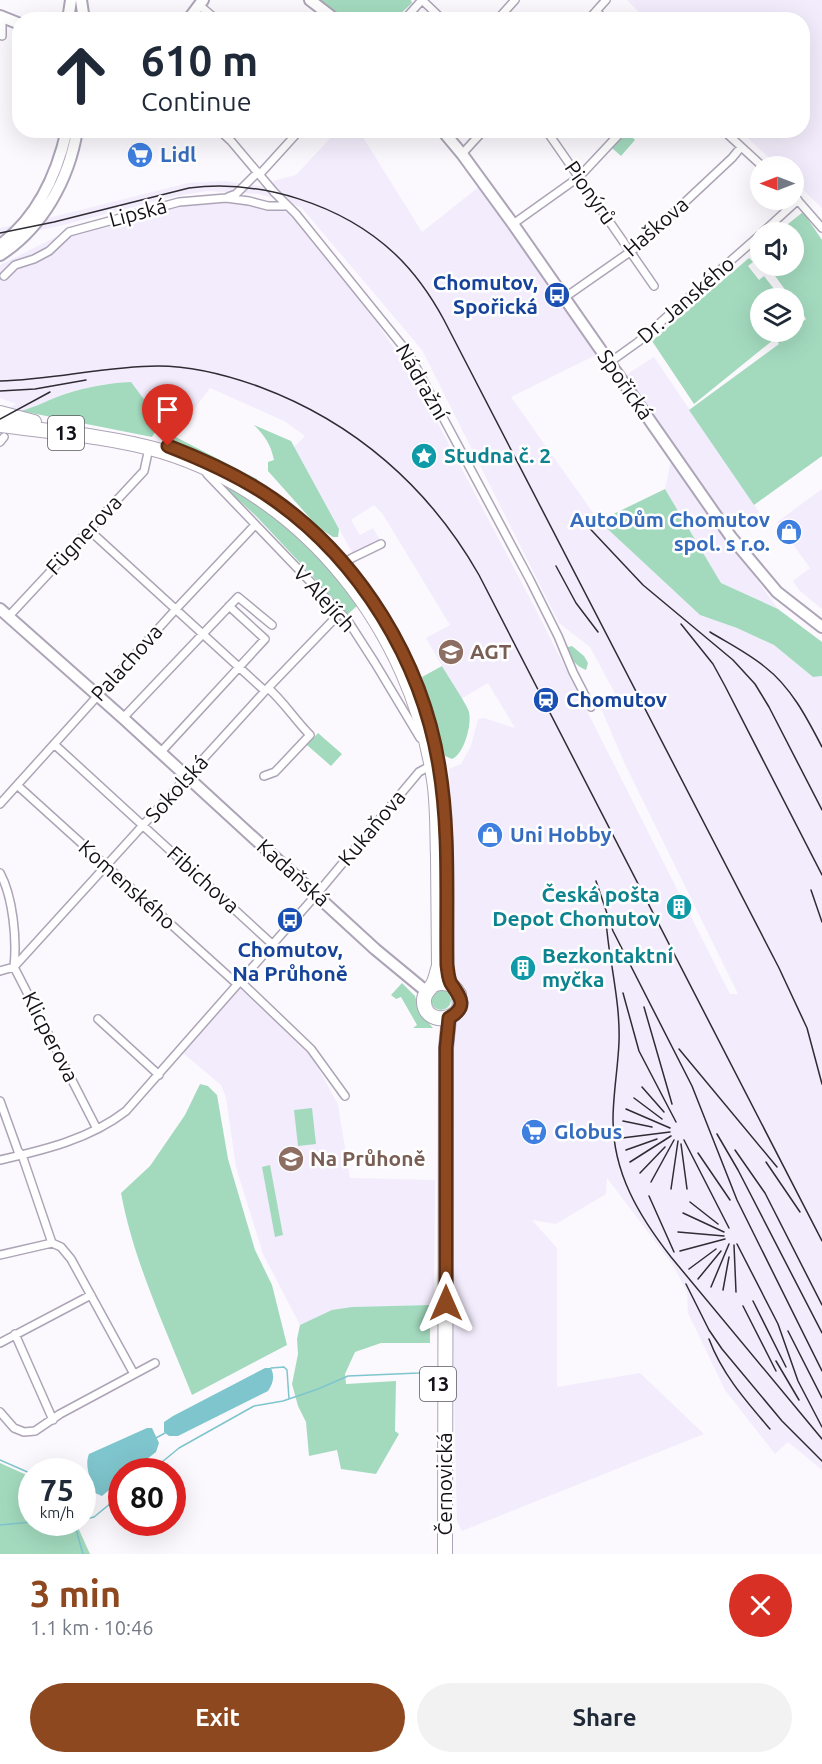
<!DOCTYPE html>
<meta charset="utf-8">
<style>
body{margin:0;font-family:Ubuntu,sans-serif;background:#f2f2f3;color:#1f2937;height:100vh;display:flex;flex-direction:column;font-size:22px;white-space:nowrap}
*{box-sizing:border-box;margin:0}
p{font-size:20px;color:#747a83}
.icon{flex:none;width:33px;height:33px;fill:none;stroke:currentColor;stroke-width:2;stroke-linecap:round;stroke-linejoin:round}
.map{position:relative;height:1554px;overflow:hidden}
.side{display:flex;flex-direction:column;background:#fff;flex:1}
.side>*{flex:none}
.guide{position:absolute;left:12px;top:12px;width:798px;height:126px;border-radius:24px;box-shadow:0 6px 24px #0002;background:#fff;color:#1f2937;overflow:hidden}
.needle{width:39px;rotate:270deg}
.controls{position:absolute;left:750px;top:156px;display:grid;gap:12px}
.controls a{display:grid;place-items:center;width:54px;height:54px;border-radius:50%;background:#fff;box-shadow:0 6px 24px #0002;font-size:30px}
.speed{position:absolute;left:18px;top:1458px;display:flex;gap:12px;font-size:30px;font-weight:700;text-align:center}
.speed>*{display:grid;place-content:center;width:78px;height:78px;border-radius:50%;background:#fff;box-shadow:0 6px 24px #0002;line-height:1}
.speed small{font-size:15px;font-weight:400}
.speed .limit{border:9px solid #d22;background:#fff;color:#111}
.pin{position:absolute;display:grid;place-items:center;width:51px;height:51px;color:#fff;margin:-62px -26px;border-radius:50% 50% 50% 0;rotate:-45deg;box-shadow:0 0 6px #0007}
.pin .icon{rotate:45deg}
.me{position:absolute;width:66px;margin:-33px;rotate:0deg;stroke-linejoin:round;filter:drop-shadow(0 0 4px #0008)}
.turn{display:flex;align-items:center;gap:21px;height:126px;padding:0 30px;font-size:27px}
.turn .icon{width:78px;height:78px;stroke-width:2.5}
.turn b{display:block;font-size:42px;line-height:51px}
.round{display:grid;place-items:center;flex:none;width:63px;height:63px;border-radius:32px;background:#f2f2f3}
.overview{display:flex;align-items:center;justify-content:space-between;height:102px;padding:0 30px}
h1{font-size:36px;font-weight:700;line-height:45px;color:#8d481f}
.primary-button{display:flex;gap:12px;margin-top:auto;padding:12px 30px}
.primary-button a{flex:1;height:69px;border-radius:36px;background:#8d481f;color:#fff;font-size:24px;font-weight:700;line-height:69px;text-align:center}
.primary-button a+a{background:#f2f2f3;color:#1f2937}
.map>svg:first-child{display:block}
</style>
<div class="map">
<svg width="822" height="1554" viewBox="0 0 822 1554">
<rect width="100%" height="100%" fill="#fbf9fd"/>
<!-- built -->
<path fill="#f3ecfc" d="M627 0H822V208L794 181V166H778L740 131 802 130V20L646 19Z
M337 131H359L422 232 485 182 598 354 511 397 599 521 700 615 737 628 774 645 813 677 822 676V1470L788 1442 775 1454 725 1390 688 1313 687 1292 673 1265 607 1178 606 1194 556 1224 532 1220 557 1248V1387L640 1373 704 1434 462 1531 457 1521 450 1218 451 1037 457 1019 465 1008V987L455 978 453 966V889L449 769 461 764 471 746 478 719 484 718 515 728 488 683 461 699 426 638 450 625 382 513 374 505 351 520 360 535 373 528 381 542 353 554 294 447 305 436 284 421 210 388 177 432 161 422 130 382 99 385 63 394 35 408 21 411 4 421 0 413 16 404 0 398V265L56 237 78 235 188 205 226 203 276 209 293 213 377 323 413 376 533 604 730 994H738L623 760 601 708 618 699 590 647 559 623 422 350 301 207 259 194 207 191 176 196 55 227 0 238V228L52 217 188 183 225 181 274 188 273 181 296 175Z
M654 357 759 512 755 519 724 534 778 609 721 583 665 489 671 460 663 433 626 375Z
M822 489V609L800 591 793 581 810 568 777 522Z
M240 988 311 1054 338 1105 350 1178 435 1180 434 1297 430 1305 352 1307 300 1325 263 1254 236 1167 226 1098 221 1085 183 1053Z"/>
<!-- green -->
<path fill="#a3dabe" d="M319 0H411L412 3 395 19H345Z
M626 132 635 140 621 156 612 148Z
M803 212 822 240V456L754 505 689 410 779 344 777 341 790 332H794V329L806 319 794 298H791L768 266H794V232H778Z
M749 258 753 262 748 266 759 280 764 276 781 298H760V332H783L694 404 652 341Z
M131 382 161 422 152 437 21 411C36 407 50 399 65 394 87 387 108 383 131 382Z
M254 425 291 441 339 529 338 537H333L318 527 268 471V462L274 460C271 445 265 436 254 425Z
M168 433 257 479 258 482 197 452 167 441 164 436Z
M218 481 251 499 285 523 340 579 357 606 348 614 257 517Z
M665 489 721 583 778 609 822 642V676L813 677 774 645 737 628 700 615 599 521Z
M572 646 584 656 588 663 586 670C577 667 570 658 566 651L568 647Z
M442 666C447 675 468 706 469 712 472 725 464 754 452 759L445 756 422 677Z
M318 733 342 754 331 766 307 745Z
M402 983 415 996 421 1014 433 1028H413L417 1025 401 997 396 999 391 995Z
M431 1000a10 10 0 1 1 20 0a10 10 0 1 1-20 0Z
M200 1084 208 1086 217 1095 228 1159 255 1250 272 1285 287 1345 192 1395C166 1329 134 1263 121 1193L150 1166 185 1115Z
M312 1108 316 1144 298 1146 294 1110Z
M270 1165 283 1235 275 1237 262 1167Z
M430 1305V1343H381L355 1352 345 1374 346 1384 396 1381 395 1431 399 1434 376 1474 341 1469 337 1450 309 1456 306 1422 298 1406 292 1384 298 1354 297 1339 300 1325 332 1310 352 1307Z
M0 1463 31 1477 32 1522 76 1523 90 1554H0Z"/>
<!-- water -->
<path fill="#7fc5cd" d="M265 1368H271C275 1377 273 1383 268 1391L178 1436H169L164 1432V1422L173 1416Z
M147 1428H152L159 1443 156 1452 132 1471 122 1472 121 1480 102 1496 95 1493C91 1481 84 1466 89 1454Z"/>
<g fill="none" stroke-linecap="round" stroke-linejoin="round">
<!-- stream -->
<path stroke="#7fc5cd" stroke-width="1.5" d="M271 1368 284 1367 287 1370 289 1399
M156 1438 165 1433
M0 1460 32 1474
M150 1472 179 1448 254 1406 283 1401 318 1389 348 1376 419 1373 423 1370
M84 1508 95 1488
M86 1519 94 1517 122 1494
M0 1525 32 1522
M75 1526 83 1554"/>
<!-- street casing -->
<g stroke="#ada4b7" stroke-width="10">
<path id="street" d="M422 0 443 20
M199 5 217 20
M596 11 605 20
M2 17V36
M404 20 422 0
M497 20 515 0
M588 20 606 0
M219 130 231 141 274 192 296 214 409 354 530 580 558 636 573 672 591 707
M546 130 654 286
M723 130 762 166
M462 154 484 130
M260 174 300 130
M794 196 822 228
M228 197 236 194 258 172
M513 224 579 177 623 130
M763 232 798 200
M4 276 15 265 34 259 49 251 69 232 179 202 226 198 249 201 268 206H287
M564 298 637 247 732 158 741 147
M610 362 638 342 760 235
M0 442 4 437
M207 474 348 621 375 663 420 738
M89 530 265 691
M337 568 352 558 381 544
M9 616 144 471 149 448
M123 718 238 597 272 625
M54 744 272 944
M160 753 265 639 229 606
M264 776 275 772 310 735C295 720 284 702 268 688
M17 785 237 984
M0 804 176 609 255 525
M0 873C13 897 17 939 14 967L97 1129
M14 967 265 691 340 613
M0 971 14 967
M240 981 311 1049 345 1096
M98 1019 159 1075
M0 1101 18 1151 22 1155 52 1243
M0 1160C44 1150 90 1139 126 1111L316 895 419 772 432 765
M52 1243 61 1247 71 1259 134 1374
M0 1255 52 1243
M15 1334 53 1420
M0 1343 91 1295
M0 1412 14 1428 24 1432 35 1431 60 1414 155 1363"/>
</g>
<!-- secondary casing -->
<g stroke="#ada4b7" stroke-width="14">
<path id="secondary" d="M81 0 84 20
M310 0 336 20
M0 16 20 24
M68 20 71 0
M188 20 203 0
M442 130 462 154 513 224 731 537 777 592 822 627
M0 245C37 218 57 174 67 130
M0 255C42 228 69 180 77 130
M0 609 123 718 375 949 427 992"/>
</g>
<!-- highway casing -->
<g stroke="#ada4b7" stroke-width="16">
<path id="highway" d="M0 413 34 422
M0 425C54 432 109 436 161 451 307 495 412 632 434 780 438 805 437 831 438 857 438 893 439 930 439 966 437 971 436 979 433 984 430 990 424 992 424 1000 423 1022 451 1024 460 1007L459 994C453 983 444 981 433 985
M445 1554 446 1048 449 1018"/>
</g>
<!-- street -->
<use href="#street" stroke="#fff" stroke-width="7"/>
<!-- secondary -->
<use href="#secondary" stroke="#fff" stroke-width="10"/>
<!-- highway -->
<use href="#highway" stroke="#fff" stroke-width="14"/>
<!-- rail -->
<path stroke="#2f2c33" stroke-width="1.5" d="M0 233 54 222 189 188C260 179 342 204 395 254 415 273 431 296 444 320L779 968 807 1028 822 1084
M0 381C53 380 105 366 158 366 193 366 227 375 260 387 354 422 429 487 479 575L822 1241
M0 391 35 389 86 380
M0 419 50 392
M579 517 643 585 733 660 755 684 769 707 822 810
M556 566 576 603 598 632
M681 624 713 664 725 686 822 875
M710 632C728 643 748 653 765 667 791 687 807 718 822 747
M596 881 613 931 692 1086 737 1200 822 1371
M811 890 822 922
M605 914C607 929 608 945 611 960 615 987 620 1014 619 1042 618 1068 613 1094 613 1120 613 1173 639 1216 671 1257L822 1439
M623 993 639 1051 676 1122
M644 1007 672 1104
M679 1049 777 1167
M642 1087 664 1112
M634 1098 662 1119
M626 1109 670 1128
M623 1121 652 1127
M717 1134 738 1170 822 1333
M622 1138 670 1132
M684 1140 729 1228
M681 1144 687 1189
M626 1150 657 1139
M735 1150 765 1193 822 1305
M698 1153 730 1200
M630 1162 671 1136
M766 1162 800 1212
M640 1173 665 1147
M651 1182 674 1140
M671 1189 678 1141
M649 1196 674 1252
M690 1202 718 1224
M683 1213 724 1232
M678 1232 724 1236
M737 1244 778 1324 798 1381 822 1427
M734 1245 736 1292
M680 1251 725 1239
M689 1269 716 1249
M698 1279 721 1251
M686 1284 709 1330 722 1349 782 1421 822 1461
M711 1287 729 1244
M723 1290 729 1257
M753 1301 786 1367
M743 1306 776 1371
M788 1331 822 1398
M709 1339C722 1374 746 1401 770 1429
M776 1361 799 1400"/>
</g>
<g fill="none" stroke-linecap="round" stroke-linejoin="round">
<!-- route casing -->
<g stroke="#5c2f14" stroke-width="15">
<path id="route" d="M168 446C204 460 240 476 273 499 360 560 422 661 439 766 450 831 446 899 447 965 448 971 448 980 452 985 461 998 468 1007 449 1018L446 1048V1303"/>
</g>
<!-- route -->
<use href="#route" stroke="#8d481f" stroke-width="10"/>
</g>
<!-- icons -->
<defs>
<g id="supermarket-disc" transform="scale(1.35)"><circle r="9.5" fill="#3f7fe0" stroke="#fff"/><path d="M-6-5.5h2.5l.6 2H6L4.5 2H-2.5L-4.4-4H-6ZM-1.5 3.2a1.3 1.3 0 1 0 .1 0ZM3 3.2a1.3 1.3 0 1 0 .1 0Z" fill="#fff"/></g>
<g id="bus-disc" transform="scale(1.35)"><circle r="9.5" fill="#1a4fb4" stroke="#fff"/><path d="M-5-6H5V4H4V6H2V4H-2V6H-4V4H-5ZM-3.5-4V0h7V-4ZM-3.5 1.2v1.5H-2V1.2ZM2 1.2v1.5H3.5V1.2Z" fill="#fff"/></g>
<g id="sight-disc" transform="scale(1.35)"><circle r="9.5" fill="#0f9aa8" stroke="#fff"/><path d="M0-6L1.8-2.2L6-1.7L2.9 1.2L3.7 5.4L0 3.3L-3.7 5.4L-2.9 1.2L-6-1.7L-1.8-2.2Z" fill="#fff"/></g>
<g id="shop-disc" transform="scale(1.35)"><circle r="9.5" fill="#3f7fe0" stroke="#fff"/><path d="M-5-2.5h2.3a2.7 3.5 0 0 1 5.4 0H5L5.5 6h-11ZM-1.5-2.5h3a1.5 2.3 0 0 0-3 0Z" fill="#fff"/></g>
<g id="school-disc" transform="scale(1.35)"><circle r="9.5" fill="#8d6e63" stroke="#fff"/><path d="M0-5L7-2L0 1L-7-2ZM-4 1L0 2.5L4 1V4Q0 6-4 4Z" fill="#fff"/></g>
<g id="station-disc" transform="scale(1.35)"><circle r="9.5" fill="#1a4fb4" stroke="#fff"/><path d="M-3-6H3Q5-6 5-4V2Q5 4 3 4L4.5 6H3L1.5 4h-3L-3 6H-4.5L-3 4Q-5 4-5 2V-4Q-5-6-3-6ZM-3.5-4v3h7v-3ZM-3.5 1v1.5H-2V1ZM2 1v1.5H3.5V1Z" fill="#fff"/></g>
<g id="building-disc" transform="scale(1.35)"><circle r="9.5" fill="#0f9aa8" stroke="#fff"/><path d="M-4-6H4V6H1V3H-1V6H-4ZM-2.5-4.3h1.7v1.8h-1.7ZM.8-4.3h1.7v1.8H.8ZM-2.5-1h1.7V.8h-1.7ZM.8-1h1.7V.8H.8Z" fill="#fff"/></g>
</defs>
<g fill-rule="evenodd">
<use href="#supermarket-disc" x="140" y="155"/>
<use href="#bus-disc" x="557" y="295"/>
<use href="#sight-disc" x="424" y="456"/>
<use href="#shop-disc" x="789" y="532"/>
<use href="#school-disc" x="451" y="652"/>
<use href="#station-disc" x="546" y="700"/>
<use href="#shop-disc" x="490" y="835"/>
<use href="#building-disc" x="679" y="907"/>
<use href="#bus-disc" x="290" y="920"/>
<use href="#building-disc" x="523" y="968"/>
<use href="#supermarket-disc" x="534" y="1132"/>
<use href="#school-disc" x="291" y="1159"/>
</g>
<g text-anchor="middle" stroke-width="5" stroke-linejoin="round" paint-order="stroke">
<!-- shield labels -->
<g fill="#fff" stroke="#5a585d" stroke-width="1.5">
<rect x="48" y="416" width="36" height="34" rx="4.5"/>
<rect x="420" y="1367" width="36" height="34" rx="4.5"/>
</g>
<g font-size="20" font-weight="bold" fill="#141118">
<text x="66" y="440">13</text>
<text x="438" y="1391">13</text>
</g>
<!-- shop labels -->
<g font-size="21" font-weight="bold" fill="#366cbe" stroke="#fff" text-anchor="start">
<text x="160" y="162">Lidl</text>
<text x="770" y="527" text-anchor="end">AutoDům Chomutov<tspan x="770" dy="24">spol. s r.o.</tspan></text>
<text x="510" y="842">Uni Hobby</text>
<text x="554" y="1139">Globus</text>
</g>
<!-- street labels -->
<g font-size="21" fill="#141118" stroke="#fff">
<text transform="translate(590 193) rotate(55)" y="7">Pionýrů</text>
<text transform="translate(138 213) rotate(-15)" y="7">Lipská</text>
<text transform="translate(656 227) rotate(-41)" y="7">Haškova</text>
<text transform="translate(686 300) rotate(-41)" y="7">Dr. Janského</text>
<text transform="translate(422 382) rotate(60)" y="7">Nádražní</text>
<text transform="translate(625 385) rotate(55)" y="7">Spořická</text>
<text transform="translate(84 535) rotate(-47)" y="7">Fügnerova</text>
<text transform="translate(324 599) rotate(48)" y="7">V Alejích</text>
<text transform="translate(127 663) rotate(-48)" y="7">Palachova</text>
<text transform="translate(177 789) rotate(-48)" y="7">Sokolská</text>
<text transform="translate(372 828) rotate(-50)" y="7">Kukaňova</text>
<text transform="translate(293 873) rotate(42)" y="7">Kadaňská</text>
<text transform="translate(203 880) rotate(42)" y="7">Fibichova</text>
<text transform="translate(127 885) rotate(42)" y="7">Komenského</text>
<text transform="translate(50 1037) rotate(63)" y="7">Klicperova</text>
<text transform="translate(445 1484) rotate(-90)" y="7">Černovická</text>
</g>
<!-- transit labels -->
<g font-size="21" font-weight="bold" fill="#164399" stroke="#fff" text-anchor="end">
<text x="538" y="290">Chomutov,<tspan x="538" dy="24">Spořická</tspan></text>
<text x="566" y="707" text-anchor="start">Chomutov</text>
<text x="290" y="957" text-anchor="middle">Chomutov,<tspan x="290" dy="24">Na Průhoně</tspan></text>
</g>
<!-- culture labels -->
<g font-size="21" font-weight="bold" fill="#0d838f" stroke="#fff" text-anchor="start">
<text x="444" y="463">Studna č. 2</text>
<text x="660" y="902" text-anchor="end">Česká pošta<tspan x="660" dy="24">Depot Chomutov</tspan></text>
<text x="542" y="963">Bezkontaktní<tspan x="542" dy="24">myčka</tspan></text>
</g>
<!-- education labels -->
<g font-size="21" font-weight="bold" fill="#785e54" stroke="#fff" text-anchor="start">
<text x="470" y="659">AGT</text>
<text x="310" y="1166">Na Průhoně</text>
</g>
</g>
</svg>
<div class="controls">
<a><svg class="needle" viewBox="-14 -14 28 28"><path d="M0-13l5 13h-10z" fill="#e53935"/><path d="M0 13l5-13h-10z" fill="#747a83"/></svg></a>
<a><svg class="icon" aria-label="sound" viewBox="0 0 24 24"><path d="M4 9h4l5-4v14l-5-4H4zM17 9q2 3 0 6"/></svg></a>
<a><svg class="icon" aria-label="layers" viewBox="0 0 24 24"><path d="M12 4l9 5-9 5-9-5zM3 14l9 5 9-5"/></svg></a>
</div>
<div class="speed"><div>75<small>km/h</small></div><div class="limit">80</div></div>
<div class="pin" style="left:168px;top:446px;background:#d93025"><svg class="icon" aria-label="arrive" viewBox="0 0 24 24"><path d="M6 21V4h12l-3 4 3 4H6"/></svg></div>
<svg class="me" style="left:446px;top:1303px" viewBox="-20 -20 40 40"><path d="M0-17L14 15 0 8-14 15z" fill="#8d481f" stroke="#fff" stroke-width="4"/></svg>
<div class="guide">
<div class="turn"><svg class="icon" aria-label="ahead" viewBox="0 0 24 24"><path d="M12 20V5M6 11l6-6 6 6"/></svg><div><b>610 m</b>Continue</div></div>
</div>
</div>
<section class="side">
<div class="overview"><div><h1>3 min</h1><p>1.1 km · 10:46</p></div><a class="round" style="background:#d93025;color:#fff"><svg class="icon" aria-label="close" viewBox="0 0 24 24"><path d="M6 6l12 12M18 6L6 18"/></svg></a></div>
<div class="primary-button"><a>Exit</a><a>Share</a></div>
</section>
